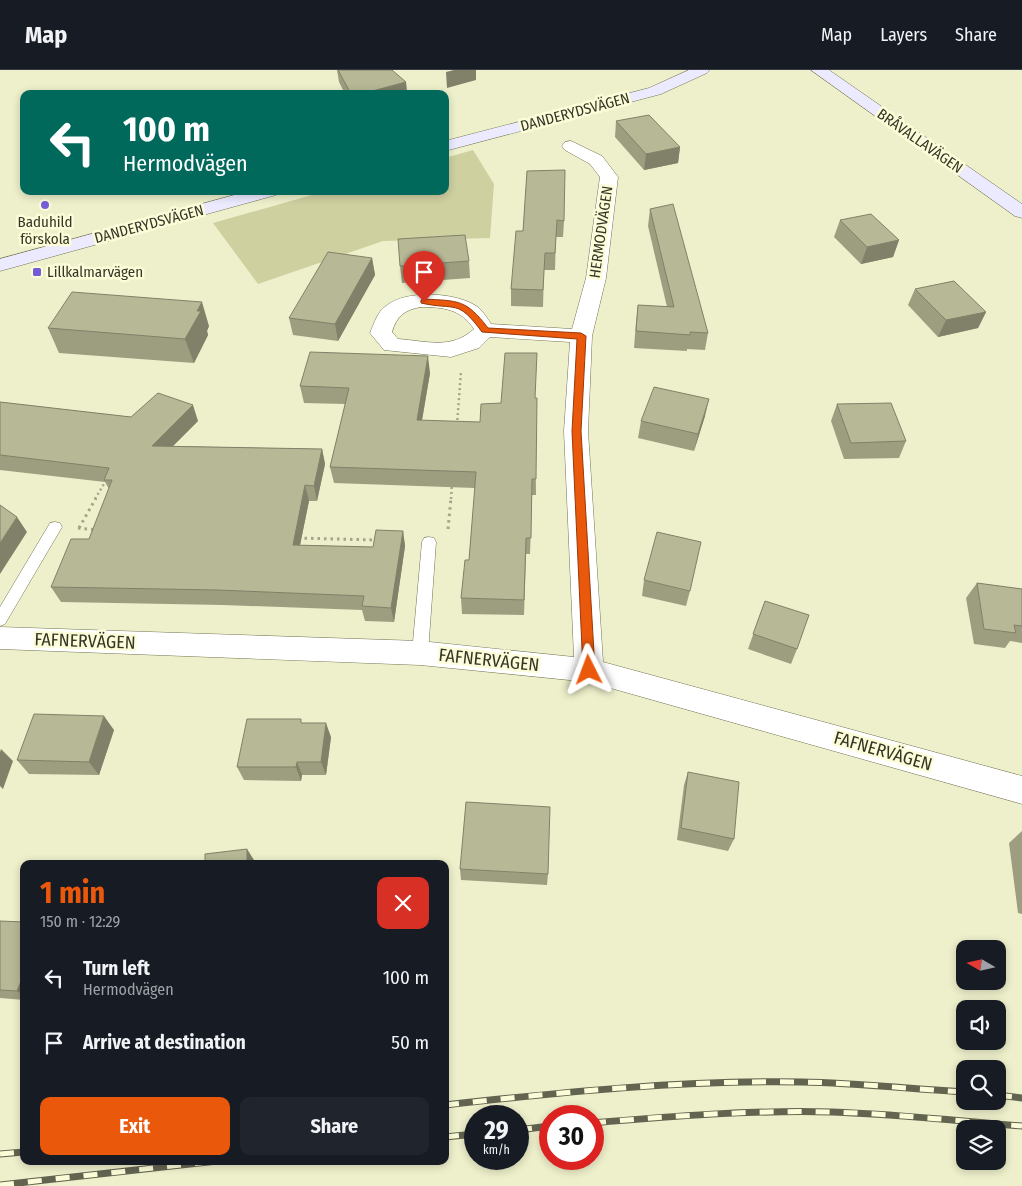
<!DOCTYPE html>
<meta charset="utf-8">
<style>
body{margin:0;font-family:"Fira Sans Condensed",sans-serif;background:#20242c;color:#f1f3f6;height:100vh;display:flex;flex-direction:column;font-size:19px;white-space:nowrap}
*{box-sizing:border-box;margin:0}
p{font-size:16px;color:#9ea1a6}
.icon{flex:none;width:28px;height:28px;fill:none;stroke:currentColor;stroke-width:2;stroke-linecap:round;stroke-linejoin:round}
.map{position:relative;flex:1;overflow:hidden}
.drawer{position:absolute;left:20px;top:790px;width:429px;height:305px;display:flex;flex-direction:column;background:#171b24;border-radius:10px;box-shadow:0 2px 8px #0003}
.drawer>*{flex:none}
.banner{position:absolute;left:20px;top:20px;width:429px;height:105px;border-radius:10px;box-shadow:0 2px 8px #0003;background:#00695c;color:#fff;overflow:hidden}
.needle{width:32px;rotate:279deg}
.fabs{position:absolute;left:956px;top:870px;display:grid;gap:10px}
.fabs a{display:grid;place-items:center;width:50px;height:50px;border-radius:10px;background:#171b24;box-shadow:0 2px 8px #0003;font-size:25px}
.speed{position:absolute;left:464px;top:1035px;display:flex;gap:10px;font-size:25px;font-weight:700;text-align:center}
.speed>*{display:grid;place-content:center;width:65px;height:65px;border-radius:50%;background:#171b24;box-shadow:0 2px 8px #0003;line-height:1}
.speed small{font-size:12px;font-weight:400}
.speed .limit{border:8px solid #d22;background:#fff;color:#111}
.pin{position:absolute;display:grid;place-items:center;width:42px;height:42px;color:#fff;margin:-51px -21px;border-radius:50% 50% 50% 0;rotate:-45deg;box-shadow:0 0 5px #0007}
.pin .icon{rotate:45deg}
.me{position:absolute;width:55px;margin:-28px;rotate:357deg;stroke-linejoin:round;filter:drop-shadow(0 0 4px #0008)}
.turn{display:flex;align-items:center;gap:18px;height:105px;padding:0 20px;font-size:22px}
.turn .icon{width:65px;height:65px;stroke-width:2.5}
.turn b{display:block;font-size:35px;line-height:42px}
.round{display:grid;place-items:center;flex:none;width:52px;height:52px;border-radius:10px;background:#20242c}
.overview{display:flex;align-items:center;justify-content:space-between;height:85px;padding:0 20px}
h1{font-size:30px;font-weight:700;line-height:38px;color:#ea580c}
.cta{display:flex;gap:10px;margin-top:auto;padding:10px 20px}
.cta a{flex:1;height:58px;border-radius:10px;background:#ea580c;color:#fff;font-size:20px;font-weight:700;line-height:58px;text-align:center}
.cta a+a{background:#20242c;color:#f1f3f6}
ul{padding:0;list-style:none}
li{display:flex;align-items:center;gap:15px;height:65px;padding:0 20px}
li div{flex:1}
li b{display:block;font-size:19px}
li em{font-style:normal}
header{display:flex;align-items:center;gap:30px;box-sizing:border-box;height:70px;padding:0 25px;background:#171b24;border-bottom:1px solid #363941}
header strong{font-size:24px}
nav{display:flex;gap:28px;margin-inline-start:auto;font-size:18px}
.map>svg:first-child{display:block}
</style>
<header>
<strong>Map</strong>
<nav><a>Map</a><a>Layers</a><a>Share</a></nav>
</header>
<div class="map">
<svg width="1022" height="1116" viewBox="0 0 1022 1116">
<rect width="100%" height="100%" fill="#eef0cb"/>
<!-- green -->
<path fill="#cfd0a0" d="M473 80 494 114 490 168 383 171 258 214 213 153 326 121H445V88Z"/>
<g fill="none" stroke-linecap="round" stroke-linejoin="round">
<!-- lane casing -->
<g stroke="#737353" stroke-width="1">
<path id="lane" d="M55 452 60 453 62 457 5 554 0 556V537L50 453Z
M429 467 434 468 436 472 428 583 425 587 420 589 415 587 412 583 422 472 424 468Z"/>
</g>
<!-- street casing -->
<g stroke="#737353" stroke-width="1">
<path id="street" d="M571 71 602 86 618 107 606 208 592 266 588 361 603 592 1022 706V734L589 612 420 595 0 579V557L420 571 574 587 564 361 570 272 490 267 479 278 451 287 384 280 370 263C374 254 377 242 386 236 406 219 459 222 479 238 484 243 488 249 491 254L572 259 586 208 600 107 590 94 565 80 562 76 565 72ZM421 237C443 237 461 239 474 259 451 280 427 271 398 269L392 262C397 246 404 240 421 237Z"/>
</g>
<!-- secondary casing -->
<g stroke="#737353" stroke-width="1">
<path id="secondary" d="M689 0H710L707 3 661 24 445 81V71L649 18Z
M811 0H829L1022 134V148L1015 146Z
M249 121H279L276 125 0 201V189Z"/>
</g>
<!-- path-far1 -->
<path stroke="#a3a489" stroke-width="2.5" stroke-dasharray="2 3" stroke-linecap="butt" d="M457 355 461 301
M95 429 107 409
M451 429 452 413"/>
<!-- path -->
<path stroke="#a3a489" stroke-width="3" stroke-dasharray="2.5 4" stroke-linecap="butt" d="M78 458 97 460
M79 458 96 428
M448 459 451 428
M298 468 376 470"/>
<!-- lane -->
<use href="#lane" fill="#fff" fill-rule="evenodd"/>
<!-- street -->
<use href="#street" fill="#fff" fill-rule="evenodd"/>
<!-- secondary -->
<use href="#secondary" fill="#eceafe" fill-rule="evenodd"/>
<!-- rail casing -->
<g stroke="#636450" stroke-width="7">
<path id="rail" d="M998 1025 1022 1028
M445 1035C563 1022 683 1010 802 1012 856 1013 911 1019 965 1022
M592 1053C672 1046 752 1040 832 1042 895 1044 959 1051 1022 1056
M518 1060 550 1056
M445 1067 475 1064
M0 1084 24 1082
M0 1115 217 1091"/>
</g>
<!-- rail -->
<use href="#rail" stroke="#fcfdd8" stroke-width="5" stroke-dasharray="14" stroke-linecap="butt"/>
</g>
<!-- wall -->
<path fill="#9d9e80" d="M337 0 406 12 407 24H345L339 12Z
M616 51 680 77 678 93 644 100 615 67Z
M527 101 564 151 563 167H556L555 200H544L543 237 511 236V219L523 161Z
M650 139 708 263 705 280 687 279V281L634 278 636 252 638 235 667 237 648 156Z
M840 150 899 170 893 187 861 194 834 167Z
M372 188 375 205 338 271 293 265 289 248Z
M469 191 470 208 402 213 400 196Z
M915 219 986 242 978 258 938 267 908 235Z
M209 256 207 261 208 265 194 293 59 283 48 258Z
M430 303 422 351 480 352 501 333 535 328 536 425H532L530 484H526L524 545 462 544 461 528 469 490 475 418 334 413 330 397 345 334 304 333 300 316Z
M0 332 131 347 198 351 173 376 322 379 325 394 317 431H309L300 475 373 477 403 461 405 476 394 552 365 551 362 540 223 535 61 532 51 517 89 469 109 419 105 412 0 400Z
M837 334 906 371 899 388 844 389 831 351Z
M705 346 694 381 638 368 641 351Z
M644 510 690 521 686 536 642 526Z
M977 513 1022 519V573L1010 571 1005 578 974 574 966 528Z
M765 531 797 579 791 594 748 579Z
M303 653 331 667 326 705H302L301 711 244 710 237 697Z
M114 660 99 705 29 704 17 690Z
M688 702 734 769 728 781 677 770 684 715Z
M1022 761V844L1018 843 1009 773Z
M460 799 548 804 547 815 461 810Z
M0 851 24 852V930L0 928Z"/>
<!-- shaded-wall -->
<path fill="#808168" d="M454 0H476V10L447 18 446 2Z
M406 12 407 24H361Z
M680 77 678 93 644 100 646 84Z
M899 170 893 187 861 194 867 177Z
M372 188 375 205 338 271 335 254Z
M202 232 209 256 207 261 208 265 194 293 185 269 197 241Z
M986 242 978 258 938 267 946 250Z
M428 286 430 303 419 367 417 350Z
M709 329 705 346 694 381 698 364Z
M193 335 198 351 158 391 152 376Z
M322 379 325 394 317 431 314 416Z
M305 415 309 431 297 490 293 475Z
M17 447 27 462 0 504V473Z
M403 461 405 476 394 552 391 538Z
M104 646 114 660 99 705 89 692Z
M326 653 331 667 326 705 321 692Z
M1 679 13 691 3 719 0 716V682Z
M297 692 302 705 301 711 296 697Z
M247 779 254 790V794H247Z
M24 904V925L17 921Z"/>
<!-- building -->
<path fill="#b7b895" stroke="#808168" d="M338 0H392L406 12 361 24H351Z
M649 45 680 77 646 84 616 51Z
M565 100 564 151 557 150 555 183H545L543 220 511 219 516 161H523L527 101Z
M673 134 708 263 690 262V265L636 261 638 235 674 237 650 139Z
M871 144 899 170 867 177 840 150Z
M465 165 469 191 400 196 398 169Z
M328 182 372 188 335 254 289 248Z
M954 211 986 242 946 250 915 219Z
M72 222 202 232 197 241H201L185 269 48 258Z
M310 282 428 286 417 350 480 352 481 334 501 333 505 283H537L535 328H537L536 409H532L531 468H526L524 530 461 528 465 490H469L476 402 330 397 349 318 300 316Z
M654 317 709 329 698 364 641 351Z
M158 323 193 335 152 376 322 379 314 416 305 415 293 475 373 477 376 460 403 461 391 538 362 536 364 526 217 520 51 517 71 469H89L112 410H104L109 398 0 385V332L131 347Z
M891 333 906 371 851 373 837 334Z
M0 435 17 447 0 473Z
M657 462 701 472 690 521 644 510Z
M977 513 1022 519V556L1014 555 1016 563 984 559Z
M765 531 809 545 797 579 753 564Z
M34 644 104 646 89 692 17 690Z
M247 649H301V653H326L321 692H297L296 697H237Z
M688 702 739 712 734 769 681 758Z
M466 732 550 737 548 804 460 799Z
M247 779V794H205V784Z
M0 851 24 852V904L17 921 0 920Z"/>
<!-- route -->
<path fill="#ea580c" stroke="#983908" d="M424 229C458 231 466 229 488 258L581 263 586 266 581 361 595 600 593 603H585L583 600 572 361 577 269 482 262C457 228 456 241 421 233V230Z"/>
<!-- markers -->
<g fill="#765dd8" stroke="#fcfdd8" stroke-width="2">
<circle cx="45" cy="135" r="5"/>
<rect x="32" y="197" width="10" height="10" rx="2.5"/>
</g>
<g text-anchor="middle" stroke-width="5" stroke-linejoin="round" paint-order="stroke">
<!-- far-street labels -->
<g font-size="15" fill="#363628" stroke="#fcfdd8">
<text transform="translate(575 42) rotate(-15)" y="5">DANDERYDSVÄGEN</text>
<text transform="translate(920 71) rotate(35)" y="5">BRÅVALLAVÄGEN</text>
<text transform="translate(149 154) rotate(-15)" y="5">DANDERYDSVÄGEN</text>
<text transform="translate(601 162) rotate(-82)" y="5">HERMODVÄGEN</text>
</g>
<!-- far-poi labels -->
<g font-size="15" fill="#363628" stroke="#fcfdd8">
<text x="45" y="157">Baduhild<tspan x="45" dy="17">förskola</tspan></text>
<text x="47" y="207" text-anchor="start">Lillkalmarvägen</text>
</g>
<!-- street labels -->
<g font-size="18" fill="#363628" stroke="#fcfdd8">
<text transform="translate(85 571) rotate(2)" y="6">FAFNERVÄGEN</text>
<text transform="translate(489 590) rotate(6)" y="6">FAFNERVÄGEN</text>
<text transform="translate(883 681) rotate(16)" y="6">FAFNERVÄGEN</text>
</g>
</g>
</svg>
<div class="fabs">
<a><svg class="needle" viewBox="-14 -14 28 28"><path d="M0-13l5 13h-10z" fill="#e53935"/><path d="M0 13l5-13h-10z" fill="#9ea1a6"/></svg></a>
<a><svg class="icon" aria-label="sound" viewBox="0 0 24 24"><path d="M4 9h4l5-4v14l-5-4H4zM17 9q2 3 0 6"/></svg></a>
<a><svg class="icon" aria-label="search" viewBox="0 0 24 24"><circle cx="10" cy="10" r="6"/><path d="M15 15l6 6"/></svg></a>
<a><svg class="icon" aria-label="layers" viewBox="0 0 24 24"><path d="M12 4l9 5-9 5-9-5zM3 14l9 5 9-5"/></svg></a>
</div>
<div class="speed"><div>29<small>km/h</small></div><div class="limit">30</div></div>
<div class="pin" style="left:424px;top:232px;background:#d93025"><svg class="icon" aria-label="arrive" viewBox="0 0 24 24"><path d="M6 21V4h12l-3 4 3 4H6"/></svg></div>
<svg class="me" style="left:589px;top:600px" viewBox="-20 -20 40 40"><path d="M0-17L14 15 0 8-14 15z" fill="#ea580c" stroke="#fff" stroke-width="4"/></svg>
<div class="banner">
<div class="turn"><svg class="icon" aria-label="left" viewBox="0 0 24 24"><path d="M17 20v-9H6M10 6l-5 5 5 5"/></svg><div><b>100 m</b>Hermodvägen</div></div>
</div>
<section class="drawer">
<div class="overview"><div><h1>1 min</h1><p>150 m · 12:29</p></div><a class="round" style="background:#d93025;color:#fff"><svg class="icon" aria-label="close" viewBox="0 0 24 24"><path d="M6 6l12 12M18 6L6 18"/></svg></a></div>
<ul>
<li><svg class="icon" aria-label="left" viewBox="0 0 24 24"><path d="M17 20v-9H6M10 6l-5 5 5 5"/></svg><div><b>Turn left</b><p>Hermodvägen</p></div><em>100 m</em></li>
<li><svg class="icon" aria-label="arrive" viewBox="0 0 24 24"><path d="M6 21V4h12l-3 4 3 4H6"/></svg><div><b>Arrive at destination</b></div><em>50 m</em></li>
</ul>
<div class="cta"><a>Exit</a><a>Share</a></div>
</section>
</div>
